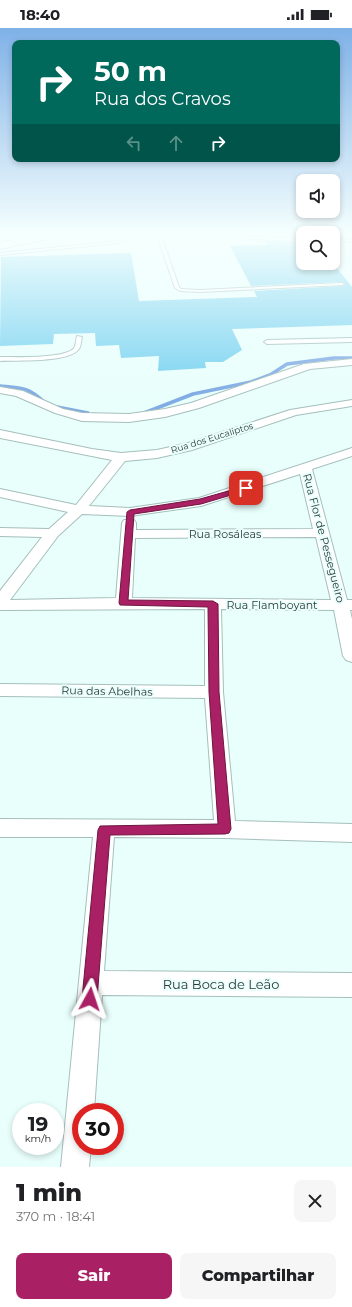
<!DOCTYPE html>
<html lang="pt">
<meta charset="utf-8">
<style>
body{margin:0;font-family:Montserrat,sans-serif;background:#f6f6f6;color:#202124;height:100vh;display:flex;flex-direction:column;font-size:15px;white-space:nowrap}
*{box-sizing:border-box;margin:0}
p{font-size:13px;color:#757577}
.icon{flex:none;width:22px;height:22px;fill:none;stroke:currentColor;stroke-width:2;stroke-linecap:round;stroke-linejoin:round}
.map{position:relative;height:1139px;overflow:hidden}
.side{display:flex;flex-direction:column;background:#fff;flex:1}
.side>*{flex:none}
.hud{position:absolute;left:12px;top:12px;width:328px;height:122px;border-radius:8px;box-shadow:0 2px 6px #0003;background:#00695c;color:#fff;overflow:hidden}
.buttons{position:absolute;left:296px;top:146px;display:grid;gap:8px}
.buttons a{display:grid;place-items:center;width:44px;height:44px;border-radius:8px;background:#fff;box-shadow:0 2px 6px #0003;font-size:20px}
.speed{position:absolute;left:12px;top:1075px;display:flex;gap:8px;font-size:20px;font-weight:700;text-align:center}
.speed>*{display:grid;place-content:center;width:52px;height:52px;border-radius:50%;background:#fff;box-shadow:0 2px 6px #0003;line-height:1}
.speed small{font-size:10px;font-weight:400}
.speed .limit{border:6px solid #d22;background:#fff;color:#111}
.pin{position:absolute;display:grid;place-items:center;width:34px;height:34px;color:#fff;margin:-17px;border-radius:8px;box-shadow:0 2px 6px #0006}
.me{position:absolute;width:44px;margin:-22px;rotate:5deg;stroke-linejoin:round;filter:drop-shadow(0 0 3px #0008)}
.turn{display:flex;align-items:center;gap:14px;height:84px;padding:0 16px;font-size:18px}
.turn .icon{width:52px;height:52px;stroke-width:2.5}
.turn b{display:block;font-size:28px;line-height:34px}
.lanes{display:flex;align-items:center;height:38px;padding:0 16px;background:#0003;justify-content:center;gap:20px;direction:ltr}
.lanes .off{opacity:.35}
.round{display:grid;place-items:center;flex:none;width:42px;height:42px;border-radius:8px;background:#f6f6f6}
.overview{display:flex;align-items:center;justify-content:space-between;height:68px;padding:0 16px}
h1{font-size:24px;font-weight:800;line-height:30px}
.button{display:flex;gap:8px;margin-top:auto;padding:8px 16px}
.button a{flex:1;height:46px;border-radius:8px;background:#a92064;color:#fff;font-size:16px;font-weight:800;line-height:46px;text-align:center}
.button a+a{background:#f6f6f6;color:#202124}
.status{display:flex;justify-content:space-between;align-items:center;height:28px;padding:0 20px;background:#fff;direction:ltr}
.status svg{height:11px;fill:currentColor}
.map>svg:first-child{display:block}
</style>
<div class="status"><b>18:40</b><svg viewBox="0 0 49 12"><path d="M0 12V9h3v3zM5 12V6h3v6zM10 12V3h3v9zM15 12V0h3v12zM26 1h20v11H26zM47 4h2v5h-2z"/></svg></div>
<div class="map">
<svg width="352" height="1139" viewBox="0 0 352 1139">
<rect width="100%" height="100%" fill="#e9fffc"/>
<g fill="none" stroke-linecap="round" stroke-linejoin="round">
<!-- stream -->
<path stroke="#81ace5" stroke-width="3.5" d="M0 358C22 360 29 359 45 375
M57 379 88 385
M144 385 193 366 251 354 270 347 287 336 334 330H352"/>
</g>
<!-- building -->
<path fill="#79d2f0" d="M265 213 303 214V235H333L352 259V297L232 301 242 322 223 334H205L206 340 158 343 159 328 121 330 119 317 96 318 95 305 54 306 53 316 0 318 1 229 131 225 139 273 257 269 254 263 342 258 345 257 342 254 251 258 230 218 267 217Z"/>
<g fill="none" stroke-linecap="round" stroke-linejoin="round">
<!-- service casing -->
<g stroke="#a5bfbc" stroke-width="2">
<path id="service" d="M120 207H124L125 212 119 215 0 227V225L118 213 121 212Z
M157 207H161L179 259 181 261 200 262 342 255 344 256 342 257 200 264 180 263 175 260Z
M242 207 252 209 303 211V213L251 211Z
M333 211 352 212V214L333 213Z
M77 308 82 309C81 313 81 318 79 321 69 335 16 332 0 333V329C14 329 66 331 74 320 76 317 76 311 77 308Z
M352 310V314L267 316 264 314 267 312Z"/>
</g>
<!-- minor casing -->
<g stroke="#a5bfbc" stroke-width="2">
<path id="minor" d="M352 331V337L310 341 199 380 165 389 129 394 82 393 55 385 16 368 0 365V359L23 363 63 381 82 385 129 386 165 381 191 375 304 336Z
M352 372V378L296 387 192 422 157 430 125 433 89 478 130 480 199 470 352 420V428L312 441 347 572H352V582H350L352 591V634L346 632 343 628 334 582 221 581 223 664 235 793 352 796V814L225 810 114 809 104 943 352 945V969L102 967 94 1084H81V1118H91L89 1139H61L93 809H0V791L214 792 205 670 0 668V656L205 658V581L0 582V563L42 509 0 508V500L49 501 68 484 0 469V461L76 477 112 432 0 410V402L92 421 121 425 157 422 188 415 290 382ZM300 446 313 501 136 502V495L134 492H124L122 495 116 570 10 572 58 508 82 486 130 488 201 478ZM316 509 331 572 132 570 135 510Z"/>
</g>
<!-- secondary casing -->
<g stroke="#a5bfbc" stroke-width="2">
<path id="secondary" d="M36 207H58L53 210 0 221V215Z"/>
</g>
<!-- service -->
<use href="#service" fill="#fff" fill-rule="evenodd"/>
<!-- minor -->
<use href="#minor" fill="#fff" fill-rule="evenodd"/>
<!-- secondary -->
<use href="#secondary" fill="#fff" fill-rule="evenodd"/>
</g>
<!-- sky -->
<linearGradient id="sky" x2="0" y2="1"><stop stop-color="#7fb1e7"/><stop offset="0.56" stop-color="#f5fffe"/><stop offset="1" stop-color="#f5fffe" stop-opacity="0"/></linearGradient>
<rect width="352" height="367" fill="url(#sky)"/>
<!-- route -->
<path fill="#a92064" stroke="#6e1541" d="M246 458 249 460 248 462 201 476 134 486 128 572 213 573 218 576 219 664 231 801 229 805 225 806 110 807 97 971 95 975 90 978 84 975 82 971 98 802 100 798 218 796 209 664 208 579 120 577 119 575 127 484 130 482 200 471Z"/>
<g text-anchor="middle" stroke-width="4" stroke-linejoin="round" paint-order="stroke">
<!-- far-street labels -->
<g font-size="9" fill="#2e3938" stroke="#e9fffc">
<text transform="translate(212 410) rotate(-17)" y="3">Rua dos Eucaliptos</text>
</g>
<!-- street labels -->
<g font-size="11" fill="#2e3938" stroke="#e9fffc">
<text x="225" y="510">Rua Rosáleas</text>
<text transform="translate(324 510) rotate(75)" y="4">Rua Flor de Pessegueiro</text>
<text x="272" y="581">Rua Flamboyant</text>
<text transform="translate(107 663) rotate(1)" y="4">Rua das Abelhas</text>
</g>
<!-- near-street labels -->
<g font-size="13" fill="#2e3938" stroke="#e9fffc">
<text x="221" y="961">Rua Boca de Leão</text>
</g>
</g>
</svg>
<div class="buttons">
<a><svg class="icon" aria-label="sound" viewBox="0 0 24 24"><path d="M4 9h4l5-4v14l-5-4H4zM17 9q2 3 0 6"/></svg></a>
<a><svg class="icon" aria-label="search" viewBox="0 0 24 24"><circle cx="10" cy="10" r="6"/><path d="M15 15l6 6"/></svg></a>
</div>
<div class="speed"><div>19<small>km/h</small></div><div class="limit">30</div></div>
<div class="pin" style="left:246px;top:460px;background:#d93025"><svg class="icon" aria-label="arrive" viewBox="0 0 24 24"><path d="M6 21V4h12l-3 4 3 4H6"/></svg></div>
<svg class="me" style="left:90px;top:971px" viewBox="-20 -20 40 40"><path d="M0-17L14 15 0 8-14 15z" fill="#a92064" stroke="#fff" stroke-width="4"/></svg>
<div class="hud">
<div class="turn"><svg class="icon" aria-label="right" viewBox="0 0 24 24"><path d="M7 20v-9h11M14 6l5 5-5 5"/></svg><div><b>50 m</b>Rua dos Cravos</div></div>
<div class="lanes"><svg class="icon off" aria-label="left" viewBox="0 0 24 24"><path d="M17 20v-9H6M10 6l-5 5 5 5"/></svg><svg class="icon off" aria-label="ahead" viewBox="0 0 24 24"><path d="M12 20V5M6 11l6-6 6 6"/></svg><svg class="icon" aria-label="right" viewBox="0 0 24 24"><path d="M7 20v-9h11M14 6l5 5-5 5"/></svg></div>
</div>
</div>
<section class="side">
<div class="overview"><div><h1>1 min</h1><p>370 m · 18:41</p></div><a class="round"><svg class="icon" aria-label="close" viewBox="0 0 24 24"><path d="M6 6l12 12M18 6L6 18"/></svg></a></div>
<div class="button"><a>Sair</a><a>Compartilhar</a></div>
</section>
